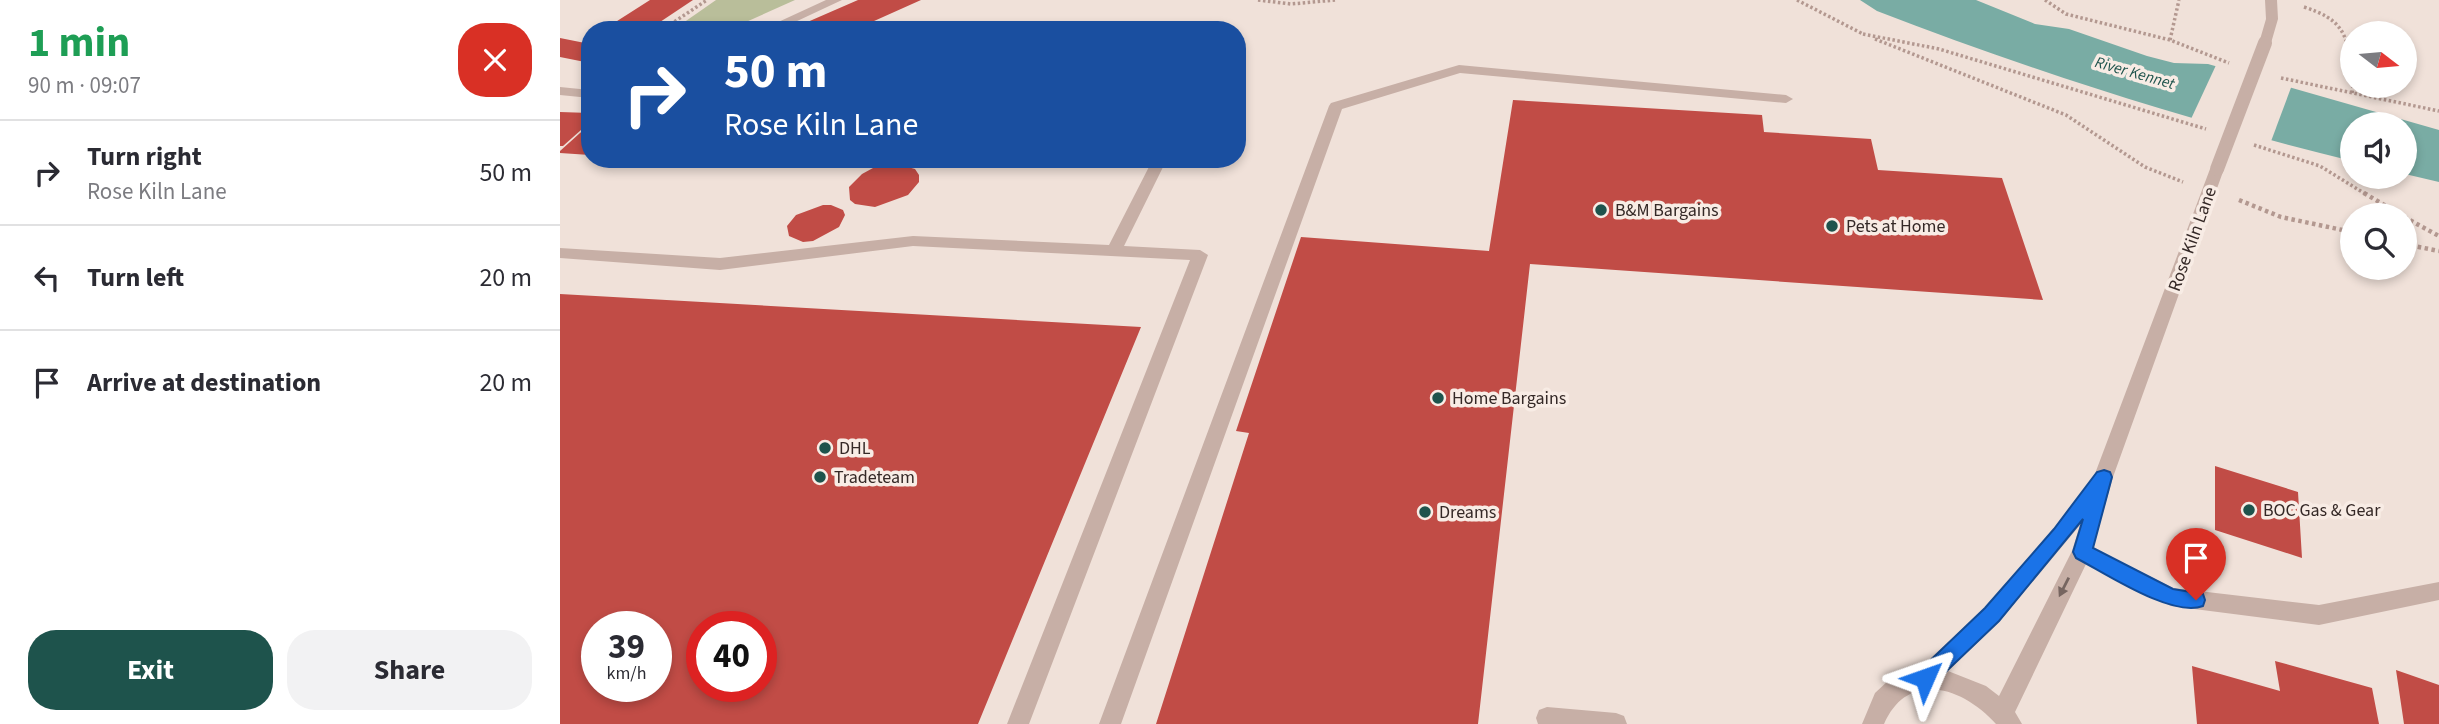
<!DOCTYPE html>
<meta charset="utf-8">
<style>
body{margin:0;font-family:"Source Sans 3",sans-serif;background:#f2f2f3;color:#2b2b33;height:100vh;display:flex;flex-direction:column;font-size:26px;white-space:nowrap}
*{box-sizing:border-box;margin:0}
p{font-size:23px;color:#7c7c81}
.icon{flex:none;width:38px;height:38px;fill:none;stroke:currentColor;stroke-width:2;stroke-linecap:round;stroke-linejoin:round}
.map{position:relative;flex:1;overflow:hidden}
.panel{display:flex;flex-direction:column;background:#fff;width:560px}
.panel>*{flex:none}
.top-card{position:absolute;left:21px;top:21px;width:665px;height:147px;border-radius:28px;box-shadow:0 4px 10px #0003;background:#1a4fa0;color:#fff;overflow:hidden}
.needle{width:46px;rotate:106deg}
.buttons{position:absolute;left:1780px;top:21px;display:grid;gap:14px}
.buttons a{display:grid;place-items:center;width:77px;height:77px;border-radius:50%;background:#fff;box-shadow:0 4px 10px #0003;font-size:35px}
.speed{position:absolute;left:21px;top:611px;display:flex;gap:14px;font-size:35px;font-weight:700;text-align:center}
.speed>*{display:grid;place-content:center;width:91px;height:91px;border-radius:50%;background:#fff;box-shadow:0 4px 10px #0003;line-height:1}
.speed small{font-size:18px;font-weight:400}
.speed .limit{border:10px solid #d22;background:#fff;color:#111}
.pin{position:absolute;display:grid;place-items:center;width:60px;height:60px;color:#fff;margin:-72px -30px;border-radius:50% 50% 50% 0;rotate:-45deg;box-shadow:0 0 7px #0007}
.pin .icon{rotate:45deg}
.me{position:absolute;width:77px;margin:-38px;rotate:47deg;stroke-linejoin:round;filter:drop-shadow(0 0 5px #0008)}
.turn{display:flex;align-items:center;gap:24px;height:147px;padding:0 28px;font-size:32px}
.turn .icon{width:91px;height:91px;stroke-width:2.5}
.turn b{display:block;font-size:49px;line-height:60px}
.round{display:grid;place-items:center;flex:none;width:74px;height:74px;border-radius:28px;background:#f2f2f3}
.headline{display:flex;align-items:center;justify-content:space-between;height:119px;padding:0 28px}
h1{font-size:42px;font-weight:700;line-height:52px;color:#1e9e55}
.primary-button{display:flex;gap:14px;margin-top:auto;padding:14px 28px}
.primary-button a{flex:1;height:80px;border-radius:28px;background:#1e534c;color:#fff;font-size:28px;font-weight:700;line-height:80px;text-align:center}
.primary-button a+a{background:#f2f2f3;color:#2b2b33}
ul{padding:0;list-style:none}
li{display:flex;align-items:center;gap:21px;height:105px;padding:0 28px;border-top:2px solid #e1e1e2}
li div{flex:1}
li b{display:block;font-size:26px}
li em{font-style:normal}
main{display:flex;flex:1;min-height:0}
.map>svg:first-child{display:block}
</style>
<main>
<section class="panel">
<div class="headline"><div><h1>1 min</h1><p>90 m · 09:07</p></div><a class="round" style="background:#d93025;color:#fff"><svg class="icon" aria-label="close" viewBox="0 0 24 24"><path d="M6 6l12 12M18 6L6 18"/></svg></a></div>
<ul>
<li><svg class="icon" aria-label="right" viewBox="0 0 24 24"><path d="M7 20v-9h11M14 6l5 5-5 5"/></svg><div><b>Turn right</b><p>Rose Kiln Lane</p></div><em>50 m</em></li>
<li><svg class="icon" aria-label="left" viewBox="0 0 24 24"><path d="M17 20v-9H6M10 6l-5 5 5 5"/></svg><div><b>Turn left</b></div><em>20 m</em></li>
<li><svg class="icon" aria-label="arrive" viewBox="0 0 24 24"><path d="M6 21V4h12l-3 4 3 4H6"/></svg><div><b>Arrive at destination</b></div><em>20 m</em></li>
</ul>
<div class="primary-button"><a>Exit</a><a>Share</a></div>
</section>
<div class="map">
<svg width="1879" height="724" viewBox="0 0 1879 724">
<rect width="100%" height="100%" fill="#f0e1d9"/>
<!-- green -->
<path fill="#b9be9a" d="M156 0H235L168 30H113Z"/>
<!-- water -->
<path fill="#79aca4" d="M1300 0H1416L1475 24 1509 29 1587 56 1614 63 1648 64 1879 130V182L1845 174 1844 124H1792V161C1632 122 1470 70 1317 11Z"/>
<!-- pier -->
<path fill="#f0e1d9" d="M1657 63 1732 85 1710 144 1631 119Z"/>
<!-- building -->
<path fill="#c14c46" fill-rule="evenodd" d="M90 0H133L88 30H43Z
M298 0H361L294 30H229Z
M0 38 30 44V63L0 57Z
M953 100 1202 115 1204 132 1311 139 1318 170 1442 178 1483 300 970 264 918 724H596L689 433 676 431 741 237 929 251Z
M0 112 30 113V122L3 146H0Z
M30 124V155L0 153V151Z
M337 164 355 169 359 175V182L348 195 315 207 295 204 290 200 289 187 302 174 313 168Z
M263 205H271L283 210 285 215 279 227 253 241 243 242 229 236 227 226 236 215Z
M0 294 581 327 418 724H0ZM37 626H96V686H37ZM142 626H201V686H142Z
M1655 466 1738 492 1742 558 1655 530Z
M1715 661 1812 688 1819 724H1637L1632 666 1720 691Z
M1836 670 1879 685V724H1844Z"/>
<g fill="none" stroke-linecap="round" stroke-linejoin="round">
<!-- path-far1 -->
<path stroke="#b39890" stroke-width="3.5" stroke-dasharray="2.5 2.5" stroke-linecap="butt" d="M698 0 731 4 775 0
M1237 0 1303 34
M1485 0 1506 14 1610 40 1669 63
M1744 7C1781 19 1787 32 1792 69
M102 30 147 0
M1303 34 1379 49 1646 129
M1315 39 1506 115 1585 167 1623 182
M1610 40 1619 0
M1721 78 1879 111
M1792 93 1793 86
M1694 145 1760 166 1807 195"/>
<!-- path -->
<path stroke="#b39890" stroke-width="4.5" stroke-dasharray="3.5 3.5" stroke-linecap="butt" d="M1804 193 1841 215
M1679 200 1721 217 1792 232
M1844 217 1879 236
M1844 244 1879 251"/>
<!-- minor -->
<path fill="#c7afa6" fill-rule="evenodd" d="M266 0H282L218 30H201Z
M1705 0H1717L1718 19 1711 43 1705 47 1699 43 1706 19Z
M899 65 1226 95 1233 99 1226 103 900 73 782 109 561 724H539L769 106 771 103Z
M0 87 30 90V98L0 95Z
M593 159H607L564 246 640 250 648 255 469 724H447L630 260 353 246 160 270 0 258V248L160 258 353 236 549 245Z
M1657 164 1664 169 1553 477 1533 548 1613 588 1759 605 1879 582V600L1759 625 1611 606 1526 564 1455 712 1462 724H1436C1403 687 1348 669 1324 724H1302L1315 693 1330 679 1359 669 1425 608 1494 529 1533 479 1650 169ZM1520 525 1512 551 1439 696 1426 686 1388 671 1439 622Z
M987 707 1056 713 1064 716 1067 724H978L976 718 979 710Z"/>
<!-- minor-bridge -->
<path stroke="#c7afa6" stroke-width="14" d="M1657 169 1705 43"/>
</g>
<!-- one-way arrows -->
<defs><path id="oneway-solid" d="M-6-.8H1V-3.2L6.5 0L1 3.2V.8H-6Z" transform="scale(1.75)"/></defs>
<use fill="#766560" href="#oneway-solid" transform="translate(1504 587) rotate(117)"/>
<!-- route -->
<path fill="#1a73e8" stroke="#114b97" stroke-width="2" d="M1544 470 1550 472 1552 477 1533 548 1613 589 1643 594 1645 600 1643 606C1612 618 1545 573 1516 558L1513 552 1523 519 1439 621 1372 685 1365 688 1358 685 1355 678 1358 672 1425 608 1494 529 1537 472Z"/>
<!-- markers -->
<g fill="#1e534c" stroke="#f8ece5" stroke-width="2.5">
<circle cx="1041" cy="210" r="7"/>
<circle cx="1272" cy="226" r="7"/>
<circle cx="878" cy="398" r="7"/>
<circle cx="265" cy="448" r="7"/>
<circle cx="260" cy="477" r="7"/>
<circle cx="1689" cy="510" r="7"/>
<circle cx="865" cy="512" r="7"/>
</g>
<g text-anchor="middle" stroke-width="7" stroke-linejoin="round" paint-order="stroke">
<!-- far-water labels -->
<g font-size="16" font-style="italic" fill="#1e534c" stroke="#f8ece5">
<text transform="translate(1575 72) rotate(16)" y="6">River Kennet</text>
</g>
<!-- poi labels -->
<g font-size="18" fill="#342826" stroke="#f8ece5" text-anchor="start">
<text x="1055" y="216">B&amp;M Bargains</text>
<text x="1286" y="232">Pets at Home</text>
<text x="892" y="404">Home Bargains</text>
<text x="279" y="454">DHL</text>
<text x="274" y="483">Tradeteam</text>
<text x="1703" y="516">BOC Gas &amp; Gear</text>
<text x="879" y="518">Dreams</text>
</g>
<!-- street labels -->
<g font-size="18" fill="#342826" stroke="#f8ece5">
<text transform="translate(1632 239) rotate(-70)" y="6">Rose Kiln Lane</text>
</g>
</g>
</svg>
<div class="buttons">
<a><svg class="needle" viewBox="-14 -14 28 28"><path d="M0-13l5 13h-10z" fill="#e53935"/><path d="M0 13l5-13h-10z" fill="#7c7c81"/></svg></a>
<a><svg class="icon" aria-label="sound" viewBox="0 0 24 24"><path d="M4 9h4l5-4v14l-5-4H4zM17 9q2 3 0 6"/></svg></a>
<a><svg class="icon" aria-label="search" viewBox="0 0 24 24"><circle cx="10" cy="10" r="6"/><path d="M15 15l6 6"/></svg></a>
</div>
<div class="speed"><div>39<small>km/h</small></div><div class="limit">40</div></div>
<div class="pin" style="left:1636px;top:600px;background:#d93025"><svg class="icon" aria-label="arrive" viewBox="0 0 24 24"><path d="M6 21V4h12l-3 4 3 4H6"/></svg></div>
<svg class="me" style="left:1365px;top:678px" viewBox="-20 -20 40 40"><path d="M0-17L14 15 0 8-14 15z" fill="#1a73e8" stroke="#fff" stroke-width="4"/></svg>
<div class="top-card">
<div class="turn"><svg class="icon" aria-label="right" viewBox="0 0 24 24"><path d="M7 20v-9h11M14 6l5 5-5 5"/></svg><div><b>50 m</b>Rose Kiln Lane</div></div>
</div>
</div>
</main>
